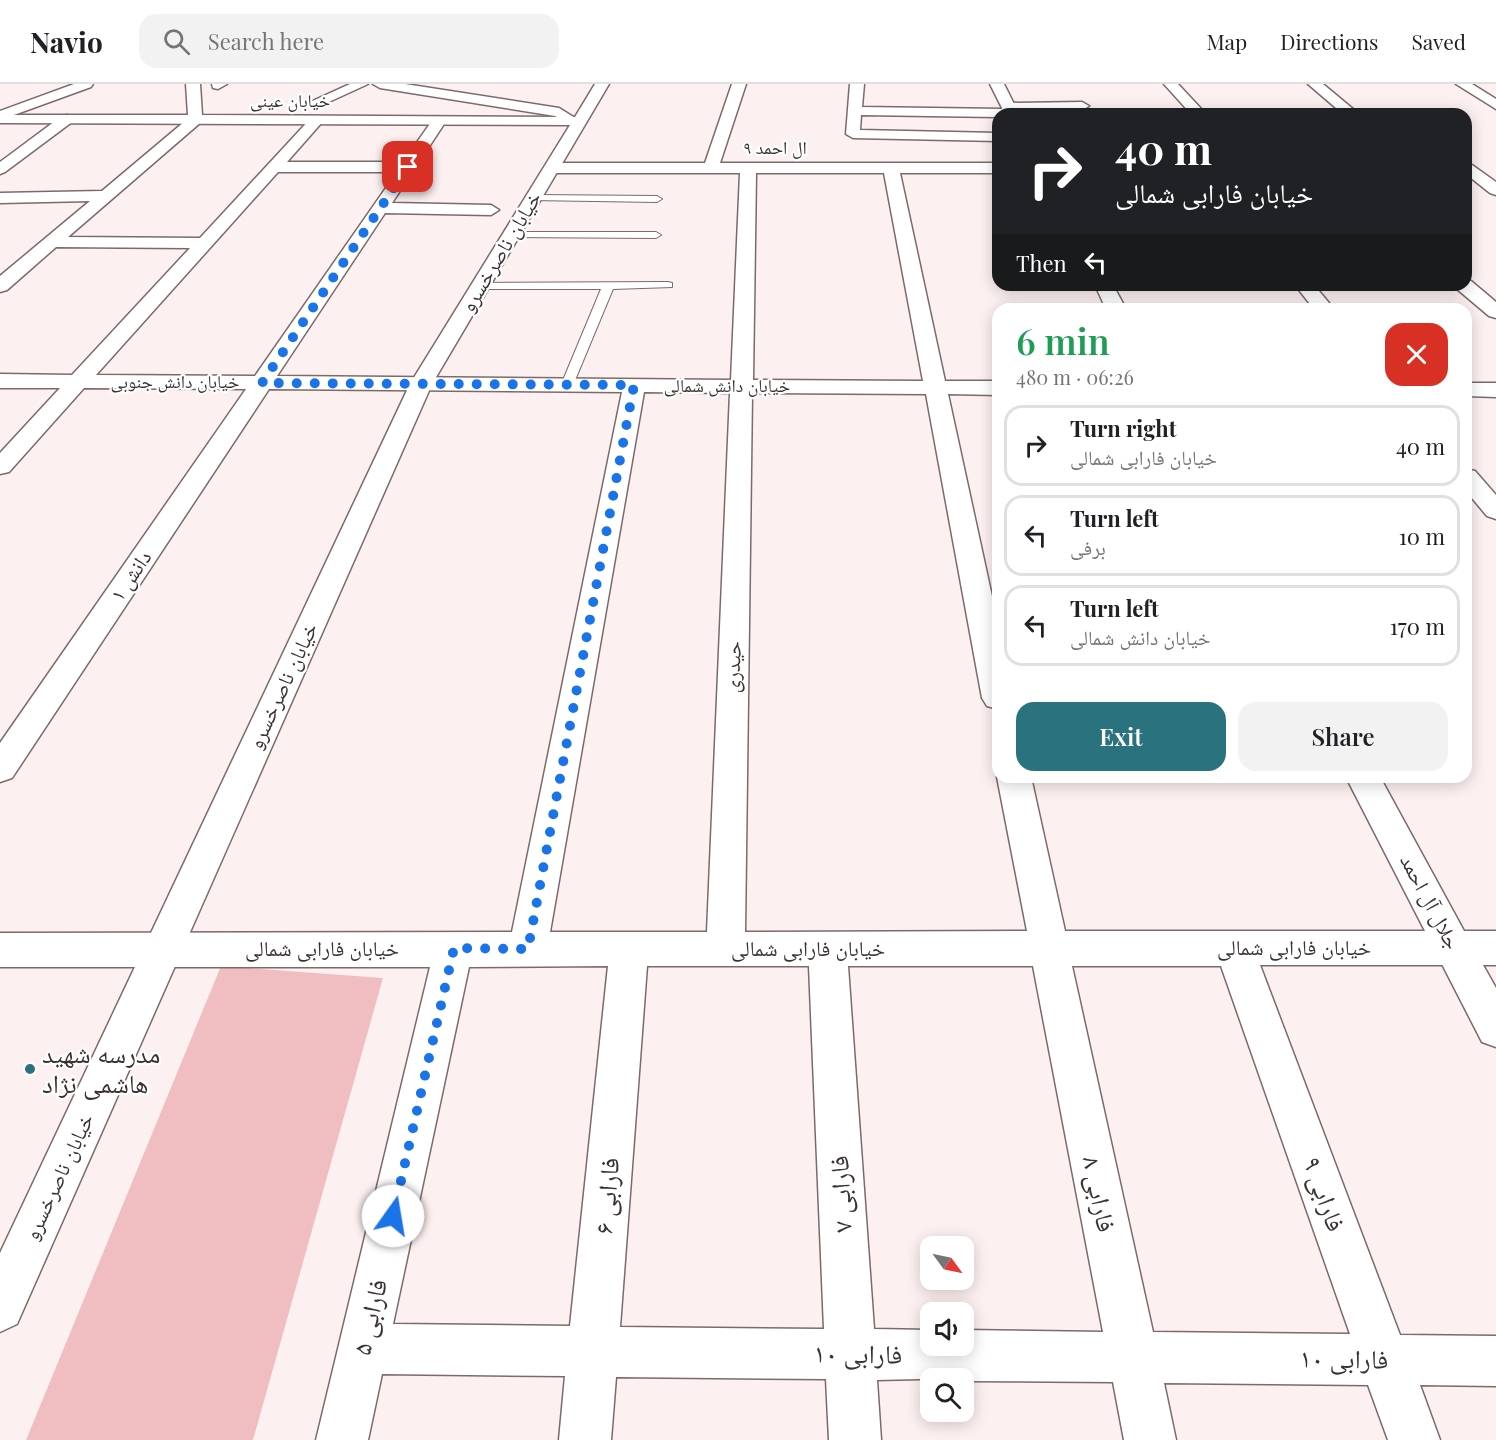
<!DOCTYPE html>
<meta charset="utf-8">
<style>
body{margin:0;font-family:"Playfair Display","Noto Naskh Arabic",serif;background:#f2f2f2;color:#202124;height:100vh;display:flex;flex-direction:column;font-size:22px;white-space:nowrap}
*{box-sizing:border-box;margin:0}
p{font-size:20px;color:#757577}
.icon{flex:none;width:33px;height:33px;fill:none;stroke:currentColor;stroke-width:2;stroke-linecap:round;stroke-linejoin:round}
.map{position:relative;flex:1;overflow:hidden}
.panel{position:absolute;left:992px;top:219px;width:480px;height:480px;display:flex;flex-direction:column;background:#fff;border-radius:18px;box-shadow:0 3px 15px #0003}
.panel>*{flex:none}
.guide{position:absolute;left:992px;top:24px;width:480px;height:183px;border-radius:18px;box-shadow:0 3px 15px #0003;background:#202124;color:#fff;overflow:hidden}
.needle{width:39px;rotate:123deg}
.tools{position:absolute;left:920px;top:1152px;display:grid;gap:12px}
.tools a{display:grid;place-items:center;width:54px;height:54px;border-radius:12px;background:#fff;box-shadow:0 3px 15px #0003;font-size:30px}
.pin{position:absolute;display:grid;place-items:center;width:51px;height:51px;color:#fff;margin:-26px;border-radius:12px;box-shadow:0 3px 9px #0006}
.me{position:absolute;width:66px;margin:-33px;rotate:13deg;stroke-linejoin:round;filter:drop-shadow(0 0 4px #0008)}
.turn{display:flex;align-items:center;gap:21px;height:126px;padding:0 24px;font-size:27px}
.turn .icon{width:78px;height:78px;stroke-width:2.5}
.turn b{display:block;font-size:42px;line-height:51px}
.then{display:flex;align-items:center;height:57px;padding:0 24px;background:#0003;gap:12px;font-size:22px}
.round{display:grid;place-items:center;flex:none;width:63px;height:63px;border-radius:18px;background:#f2f2f2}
.summary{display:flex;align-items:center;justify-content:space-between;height:102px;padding:0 24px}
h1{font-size:36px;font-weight:600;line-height:45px;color:#1e9e55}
.primary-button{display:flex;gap:12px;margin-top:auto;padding:12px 24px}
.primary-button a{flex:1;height:69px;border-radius:18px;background:#2a727d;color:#fff;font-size:24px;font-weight:600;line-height:69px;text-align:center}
.primary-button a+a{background:#f2f2f2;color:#202124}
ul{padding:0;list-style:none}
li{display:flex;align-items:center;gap:18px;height:81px;margin:0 12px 9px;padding:0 12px;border:3px solid #e0e0e0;border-radius:18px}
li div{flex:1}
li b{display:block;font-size:22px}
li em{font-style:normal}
header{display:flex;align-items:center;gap:36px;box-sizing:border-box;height:84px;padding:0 30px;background:#fff;border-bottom:2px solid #e0e0e0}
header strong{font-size:28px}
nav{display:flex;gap:33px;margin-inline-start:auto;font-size:21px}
.search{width:420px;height:54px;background:#f2f2f2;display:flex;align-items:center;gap:15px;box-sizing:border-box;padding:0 21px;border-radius:18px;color:#757577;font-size:22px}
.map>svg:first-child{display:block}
</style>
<header>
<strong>Navio</strong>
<div class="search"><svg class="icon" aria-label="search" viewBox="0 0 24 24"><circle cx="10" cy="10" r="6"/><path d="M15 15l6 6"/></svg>Search here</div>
<nav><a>Map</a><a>Directions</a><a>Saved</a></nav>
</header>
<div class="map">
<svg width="1496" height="1356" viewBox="0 0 1496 1356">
<rect width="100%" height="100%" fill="#fdf0f1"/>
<!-- green -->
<path fill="#f0bec1" d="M221 882 383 894 253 1356H26Z"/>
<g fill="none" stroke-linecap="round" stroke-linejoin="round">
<!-- service casing -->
<g stroke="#7c6a6b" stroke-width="2">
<path id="service" d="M533 111 657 112 662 115 657 118 530 116 528 114Z
M511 148H656L661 151 656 154 507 153V149Z
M668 198 672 199V203L613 205 573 301 567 305 561 301 601 205H480L474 202 480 199Z"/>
</g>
<!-- minor casing -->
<g stroke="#7c6a6b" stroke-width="3">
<path id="minor" d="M74 0H93L91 3 0 36V27Z
M212 0H227L218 5 213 4Z
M350 0H368L320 22H310L308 19Z
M373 0H405L559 24 580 37 573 41 555 32 380 4Z
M732 0H746L720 79H998V89H900L945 297H998V311L948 310 998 540V625L987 622 982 614 926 310 752 309 745 848 1027 847 997 693H1031L1065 847H1454L1468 852 1473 864 1468 876 1454 881H1260L1400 1251 1496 1252V1302L1420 1301 1440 1356H1388L1368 1301 1164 1299 1176 1356H1124L1113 1298 963 1297V1294L877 1296 881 1356H829L826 1295 616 1293 611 1356H559L565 1292 382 1290 368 1356H316L430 883H0V849L512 848 622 308 269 305 12 694 0 698V659L246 305 84 304 9 388 0 390V369L60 304H0V290L72 291 190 164 56 163 7 206 0 208V192L90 117 0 119V109L102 107 190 33H200L202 36 200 39 68 153 200 154 312 33H322L324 36 287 78H403L434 34H444L446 37 392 119 491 121 499 126 491 131 385 129 277 292 731 296 740 89H553L545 84 553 79H705ZM278 88H397L255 292 96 291ZM756 89H884L923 297 753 296ZM644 308 730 309 707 848H550ZM608 882 570 1242 393 1240 469 883ZM647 882H809L824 1245 620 1243ZM848 882H1033L1103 1248 963 1246V1262H930V1246L874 1245ZM1072 882H1221L1350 1250 1153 1248Z
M850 0H864L862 23 1002 25 1003 20 1008 19 1082 18 1089 22 1082 26 1018 27V30H998V33L861 31 860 46 998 49V57L853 54 846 50Z
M1164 0H1178L1206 30H1191Z
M1308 0H1323L1359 30H1343Z
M67 31 74 35 72 38 5 88 0 90V78L62 32Z
M1466 80 1472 81 1496 98V111L1490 109 1466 90Z
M1466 196 1471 197 1496 218V234L1489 232 1457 205 1455 201H1466Z
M1295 201H1314L1334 225H1314Z
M1466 299H1496V313L1466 312Z
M1466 385 1475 387 1496 411V435L1487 432 1466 407Z"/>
</g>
<!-- tertiary casing -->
<g stroke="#7c6a6b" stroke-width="3">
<path id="tertiary" d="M186 0H200L202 31 575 33 595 0H609L432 300 17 1240 0 1248V1169L410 300 570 41 0 39V31H188Z
M990 0H1004L1019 30H1005Z
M1456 0H1472L1496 15V25Z
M1095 201H1113L1126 225H1106Z
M1346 693H1380L1464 847H1496V881H1483L1496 904V963L1482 958Z"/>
</g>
<!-- service -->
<use href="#service" fill="#fff" fill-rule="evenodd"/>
<!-- minor -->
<use href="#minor" fill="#fff" fill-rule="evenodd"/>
<!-- tertiary -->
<use href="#tertiary" fill="#fff" fill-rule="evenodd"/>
</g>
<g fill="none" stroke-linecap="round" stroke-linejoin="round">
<!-- route -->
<path stroke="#1a73e8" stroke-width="10" stroke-dasharray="0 18" d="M393 1132 454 864 528 865 634 301 262 299 408 83"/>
</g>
<!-- markers -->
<circle fill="#2a727d" stroke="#fff" stroke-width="2" cx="30" cy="985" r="6"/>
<g text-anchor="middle" stroke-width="4.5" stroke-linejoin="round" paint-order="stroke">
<!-- far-street labels -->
<g font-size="18" fill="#393132" stroke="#fff">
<text x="290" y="23">خیابان عینی</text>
<text x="775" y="70">ال احمد ۹</text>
<text x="175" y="304">خیابان دانش جنوبی</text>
<text x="727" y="308">خیابان دانش شمالی</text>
</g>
<!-- street labels -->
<g font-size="21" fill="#393132" stroke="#fff">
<text transform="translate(501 168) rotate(-59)" y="7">خیابان ناصرخسرو</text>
<text transform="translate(131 492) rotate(-56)" y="7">دانش ۱</text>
<text transform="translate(733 583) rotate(-88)" y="7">حیدری</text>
<text transform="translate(283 602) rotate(-65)" y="7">خیابان ناصرخسرو</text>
<text transform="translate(1430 818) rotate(62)" y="7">جلال آل احمد</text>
<text x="1294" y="871">خیابان فارابی شمالی</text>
<text x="322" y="872">خیابان فارابی شمالی</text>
<text x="808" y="872">خیابان فارابی شمالی</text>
<text transform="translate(59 1093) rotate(-65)" y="7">خیابان ناصرخسرو</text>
</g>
<!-- near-poi labels -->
<g font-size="26" fill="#393132" stroke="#fff" text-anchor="start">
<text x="42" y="979">مدرسه شهید<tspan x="42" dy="30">ه‍اشمی نژاد</tspan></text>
</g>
<!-- near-street labels -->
<g font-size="26" fill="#393132" stroke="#fff">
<text transform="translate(841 1110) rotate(-93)" y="9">فارابی ۷</text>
<text transform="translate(1099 1110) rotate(78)" y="9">فارابی ۸</text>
<text transform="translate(1324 1110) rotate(70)" y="9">فارابی ۹</text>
<text transform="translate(607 1112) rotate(-85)" y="9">فارابی ۶</text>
<text transform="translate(370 1233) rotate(-77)" y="9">فارابی ۵</text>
<text transform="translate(858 1270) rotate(1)" y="9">فارابی ۱۰</text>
<text transform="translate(1344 1275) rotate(1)" y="9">فارابی ۱۰</text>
</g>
</g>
</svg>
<div class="tools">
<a><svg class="needle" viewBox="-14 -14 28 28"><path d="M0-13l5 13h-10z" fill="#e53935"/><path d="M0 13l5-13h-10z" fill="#757577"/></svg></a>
<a><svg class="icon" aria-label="sound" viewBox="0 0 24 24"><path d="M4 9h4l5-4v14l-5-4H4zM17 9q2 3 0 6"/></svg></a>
<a><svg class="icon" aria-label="search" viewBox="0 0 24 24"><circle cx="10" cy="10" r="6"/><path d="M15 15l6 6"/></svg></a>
</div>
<div class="pin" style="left:408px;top:83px;background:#d93025"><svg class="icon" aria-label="arrive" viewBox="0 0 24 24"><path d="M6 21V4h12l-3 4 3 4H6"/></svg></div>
<svg class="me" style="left:393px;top:1132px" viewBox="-20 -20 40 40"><circle r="19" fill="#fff"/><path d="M0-13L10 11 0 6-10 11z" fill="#1a73e8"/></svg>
<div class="guide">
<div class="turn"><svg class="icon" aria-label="right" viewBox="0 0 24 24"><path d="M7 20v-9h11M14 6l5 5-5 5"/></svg><div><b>40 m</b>خیابان فارابی شمالی</div></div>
<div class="then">Then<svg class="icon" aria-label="left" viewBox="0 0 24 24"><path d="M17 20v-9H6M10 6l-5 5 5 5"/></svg></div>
</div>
<section class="panel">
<div class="summary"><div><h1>6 min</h1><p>480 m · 06:26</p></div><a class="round" style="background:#d93025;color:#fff"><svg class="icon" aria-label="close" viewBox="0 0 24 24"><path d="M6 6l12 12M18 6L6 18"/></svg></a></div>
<ul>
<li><svg class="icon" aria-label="right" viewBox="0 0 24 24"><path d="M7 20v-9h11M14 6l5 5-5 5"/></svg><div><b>Turn right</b><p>خیابان فارابی شمالی</p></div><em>40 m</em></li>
<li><svg class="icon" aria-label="left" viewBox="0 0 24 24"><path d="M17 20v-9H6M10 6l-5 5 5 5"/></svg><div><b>Turn left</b><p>برفی</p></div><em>10 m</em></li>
<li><svg class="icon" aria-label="left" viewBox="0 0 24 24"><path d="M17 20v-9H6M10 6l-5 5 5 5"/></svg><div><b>Turn left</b><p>خیابان دانش شمالی</p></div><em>170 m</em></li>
</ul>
<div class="primary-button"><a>Exit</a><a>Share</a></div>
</section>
</div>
